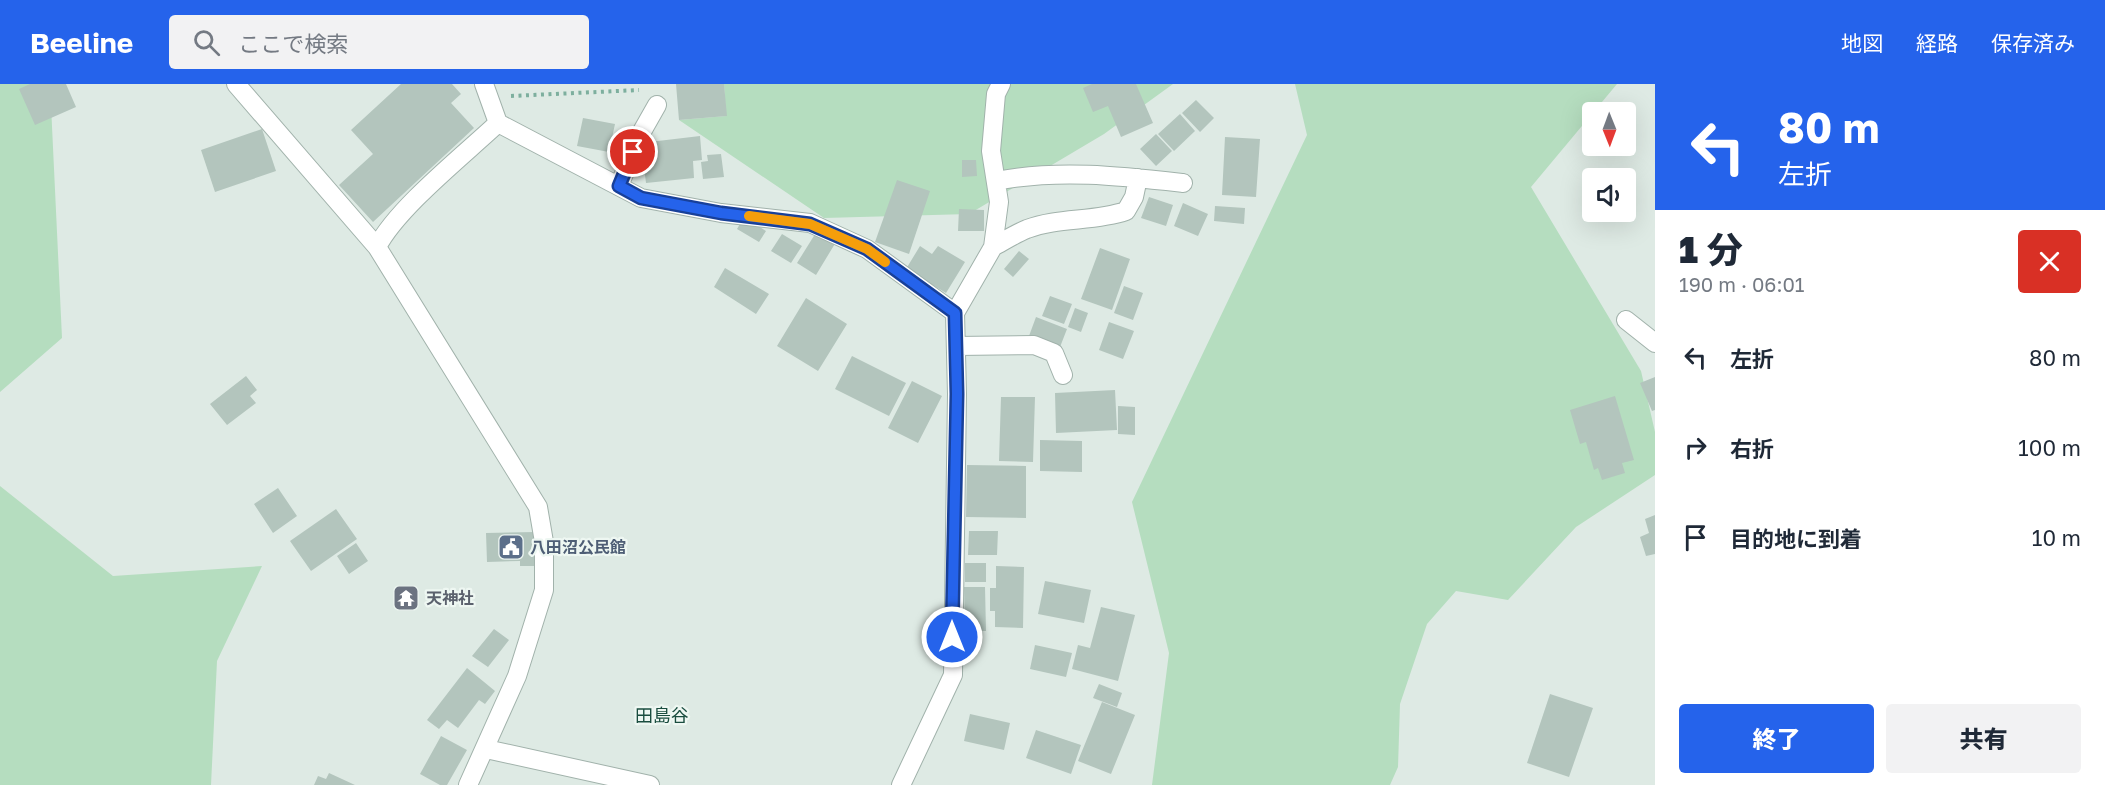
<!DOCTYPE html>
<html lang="ja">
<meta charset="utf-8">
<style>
body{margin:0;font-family:"Golos Text","Noto Sans JP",sans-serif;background:#f2f2f3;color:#1f2937;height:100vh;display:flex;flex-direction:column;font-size:22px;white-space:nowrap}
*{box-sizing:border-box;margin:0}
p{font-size:20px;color:#747a83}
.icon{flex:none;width:33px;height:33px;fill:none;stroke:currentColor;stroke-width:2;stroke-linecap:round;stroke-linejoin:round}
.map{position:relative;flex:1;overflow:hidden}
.panel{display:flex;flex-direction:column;background:#fff;width:450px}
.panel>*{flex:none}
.guide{background:#2563eb;color:#fff;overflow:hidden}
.needle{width:39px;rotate:179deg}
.fabs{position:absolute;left:1582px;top:18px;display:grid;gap:12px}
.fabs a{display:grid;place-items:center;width:54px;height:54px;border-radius:6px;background:#fff;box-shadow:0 6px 24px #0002;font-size:30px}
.pin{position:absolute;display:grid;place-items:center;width:51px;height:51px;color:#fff;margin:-26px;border:3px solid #fff;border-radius:50%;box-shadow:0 2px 6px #0007}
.me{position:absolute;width:66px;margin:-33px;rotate:0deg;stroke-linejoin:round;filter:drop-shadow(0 0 4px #0008)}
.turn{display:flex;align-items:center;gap:21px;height:126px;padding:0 24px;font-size:27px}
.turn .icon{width:78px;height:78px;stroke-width:2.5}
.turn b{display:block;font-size:42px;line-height:51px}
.round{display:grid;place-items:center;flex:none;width:63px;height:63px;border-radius:6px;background:#f2f2f3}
.summary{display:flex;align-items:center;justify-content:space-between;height:102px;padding:0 24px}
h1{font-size:36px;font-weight:800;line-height:45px}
.primary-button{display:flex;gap:12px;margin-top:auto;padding:12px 24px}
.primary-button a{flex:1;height:69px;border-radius:6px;background:#2563eb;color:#fff;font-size:24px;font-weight:800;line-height:69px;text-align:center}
.primary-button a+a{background:#f2f2f3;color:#1f2937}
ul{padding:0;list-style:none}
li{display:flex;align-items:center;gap:18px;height:90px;padding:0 24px}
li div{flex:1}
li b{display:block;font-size:22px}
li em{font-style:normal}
header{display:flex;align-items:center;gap:36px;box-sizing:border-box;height:84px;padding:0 30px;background:#2563eb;color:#fff}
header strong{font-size:28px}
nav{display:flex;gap:33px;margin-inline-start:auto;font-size:21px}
.search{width:420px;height:54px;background:#f2f2f3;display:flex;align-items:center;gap:15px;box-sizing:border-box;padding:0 21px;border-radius:6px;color:#747a83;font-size:22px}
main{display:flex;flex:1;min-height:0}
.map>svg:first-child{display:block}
</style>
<header>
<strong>Beeline</strong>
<div class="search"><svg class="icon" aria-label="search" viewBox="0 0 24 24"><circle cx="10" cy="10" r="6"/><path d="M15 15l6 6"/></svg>ここで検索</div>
<nav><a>地図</a><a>経路</a><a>保存済み</a></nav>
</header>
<main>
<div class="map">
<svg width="1655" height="701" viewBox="0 0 1655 701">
<rect width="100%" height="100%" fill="#deeae4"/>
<!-- green -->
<path fill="#b5ddbf" d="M0 0H50L62 254 0 308Z
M724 0H1173L1104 50 969 130 824 134 679 36 726 32Z
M1295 0H1617L1531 103 1641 287 1655 348V391L1576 443 1508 516 1456 507 1427 540 1400 620 1398 683 1390 701H1152L1169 569 1132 418 1307 51Z
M0 402 113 492 262 482 217 577 211 701H0Z"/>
<!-- building -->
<path fill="#b3c5bd" d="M30 0H66L76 23 35 41 19 5Z
M401 0H452L461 10 451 19 474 44 373 138 339 101 373 70 351 46Z
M676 0H724L727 32 679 36Z
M1092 0H1136L1153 39 1121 53 1108 22 1093 28 1083 4Z
M1196 16 1214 34 1200 48 1182 29Z
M1180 30 1195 47 1174 67 1158 50Z
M583 34 615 40 609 68 577 62Z
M262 45 276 87 215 108 201 66Z
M1156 50 1172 67 1156 82 1140 65Z
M700 52 702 76 693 77 694 94 646 99 641 59Z
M1225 53 1260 55 1256 113 1222 111Z
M721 70 724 93 703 95 701 78 708 77 707 71Z
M962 76H976L977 92 962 93Z
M897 96 930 107 909 170 875 158Z
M1149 113 1173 121 1166 142 1141 134Z
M1183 119 1208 130 1198 152 1174 142Z
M1215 122 1245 124 1244 140 1214 137Z
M959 125 984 126V147H958Z
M744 133 766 147 759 158 737 145Z
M817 147 836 158 816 191 797 179Z
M782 150 802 162 791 179 771 167Z
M920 162 932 170 938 162 965 178 946 209 906 185Z
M1100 164 1130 175 1112 226 1081 215Z
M1019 167 1029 175 1013 193 1004 185Z
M725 184 769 210 756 230 714 203Z
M1124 202 1143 209 1133 236 1114 229Z
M1050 212 1072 220 1064 240 1042 232Z
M806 214 847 240 818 287 777 262Z
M1075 224 1088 229 1081 248 1068 243Z
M1036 233 1067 245 1060 263 1029 252Z
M1109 238 1134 247 1123 275 1099 266Z
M852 272 906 299 889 332 835 305Z
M246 292 257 306 250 312 256 319 227 341 210 320Z
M1655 293V326L1652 327 1640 299Z
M912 297 942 312 918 359 888 344Z
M1115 306 1117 346 1056 349 1055 309Z
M1615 312 1634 376 1622 379 1625 389 1602 396 1598 384 1594 386 1586 358 1580 360 1570 326Z
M1001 313H1035L1033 378 999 377Z
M1118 322 1135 323V351L1118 350Z
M1040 356 1082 357V388L1040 387Z
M967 381 1026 382V434L966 433Z
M278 404 297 432 273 449 254 420Z
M336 425 357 455 311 487 290 457Z
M1655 431V470L1646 472 1640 453 1649 449 1645 435Z
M969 447H998L997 471H968Z
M536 448 537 482H520V477L487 478 486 449Z
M356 459 368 477 349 490 337 472Z
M965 479H986V498H965Z
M996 482 1024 483 1023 544 995 543V527H990V504H996Z
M1045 497 1091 506 1084 539 1038 530Z
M964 503H985L986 547H965Z
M1101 523 1135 531 1118 597 1072 585 1078 561 1090 564Z
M494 545 509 556 488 583 472 572Z
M1035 561 1072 569 1066 593 1030 585Z
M467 584 495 607 485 620 479 616 458 644 447 636 439 645 427 636Z
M1099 600 1122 609 1117 623 1093 614Z
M1550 610 1593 624 1569 693 1527 679Z
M1102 618 1135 631 1111 690 1078 677Z
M970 630 1010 639 1004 666 964 657Z
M1036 646 1081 661 1071 690 1026 674Z
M441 652 467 666 447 701H440L420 690Z
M329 689 355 701H314L318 692 326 695Z"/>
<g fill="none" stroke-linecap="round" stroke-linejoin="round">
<!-- minor casing -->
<g stroke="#a1b2ab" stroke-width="20">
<path id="minor" d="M236 0 377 163 538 423 544 458V506L517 592 468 701
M484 0 498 39 641 114 721 129 810 139 867 165 955 229
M996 97C1058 85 1120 92 1183 99
M619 102 640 51 657 21
M377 163C397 124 464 71 498 39
M993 163C1004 157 1015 150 1027 145 1058 133 1094 138 1126 127L1134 113 1138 94
M1626 236 1655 259
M956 262 1034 261 1054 269 1063 291
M486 665 650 701
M901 701 953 591 957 310 955 229 993 163 999 118 991 67 996 10 1001 0"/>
</g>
<!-- path -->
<path stroke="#7daf9e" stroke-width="4" stroke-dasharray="3 4.5" stroke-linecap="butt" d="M511 12 639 6"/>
<!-- minor -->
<use href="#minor" stroke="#fff" stroke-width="18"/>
</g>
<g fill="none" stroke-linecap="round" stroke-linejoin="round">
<!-- route casing -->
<g stroke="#184099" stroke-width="15">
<path id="route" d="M633 68 619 102 641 114 721 129 810 140 867 165 955 229 957 310 952 553"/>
</g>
<!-- route -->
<use href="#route" stroke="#2563eb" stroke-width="10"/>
<!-- slow -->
<path stroke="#f59e0b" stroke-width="10" d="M749 132 810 140 867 165 885 178"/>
</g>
<!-- icons -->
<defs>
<g id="civic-square" transform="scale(1.35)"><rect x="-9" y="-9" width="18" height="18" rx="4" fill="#5c6f8a" stroke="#eef7f2"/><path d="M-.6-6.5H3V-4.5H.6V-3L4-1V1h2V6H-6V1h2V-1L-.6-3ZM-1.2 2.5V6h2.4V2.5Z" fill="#fff"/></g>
<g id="temple-square" transform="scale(1.35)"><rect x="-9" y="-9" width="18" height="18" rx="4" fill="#6b7280" stroke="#eef7f2"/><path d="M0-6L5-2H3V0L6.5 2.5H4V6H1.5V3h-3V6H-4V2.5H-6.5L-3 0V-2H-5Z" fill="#fff"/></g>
</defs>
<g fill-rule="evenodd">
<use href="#civic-square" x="511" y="463"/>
<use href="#temple-square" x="406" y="514"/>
</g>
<g text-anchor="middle" stroke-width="4.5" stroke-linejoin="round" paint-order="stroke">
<!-- service labels -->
<g font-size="16" font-weight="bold" fill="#4e5e75" stroke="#eef7f2" text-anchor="start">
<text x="530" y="469">八田沼公民館</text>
</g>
<!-- worship labels -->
<g font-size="16" font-weight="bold" fill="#5b616d" stroke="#eef7f2" text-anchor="start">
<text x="426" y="520">天神社</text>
</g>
<!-- neighbourhood labels -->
<g font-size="18" fill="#1a4d3f" stroke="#eef7f2">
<text x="662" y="638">田島谷</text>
</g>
</g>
</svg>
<div class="fabs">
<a><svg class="needle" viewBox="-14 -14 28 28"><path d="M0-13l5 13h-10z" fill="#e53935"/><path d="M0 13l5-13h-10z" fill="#747a83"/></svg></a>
<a><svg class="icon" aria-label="sound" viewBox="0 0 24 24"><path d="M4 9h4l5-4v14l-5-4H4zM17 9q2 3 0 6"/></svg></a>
</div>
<div class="pin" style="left:633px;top:68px;background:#d93025"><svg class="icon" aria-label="arrive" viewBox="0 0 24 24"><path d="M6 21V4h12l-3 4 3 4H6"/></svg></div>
<svg class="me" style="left:952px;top:553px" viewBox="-20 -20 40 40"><circle r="17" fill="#2563eb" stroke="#fff" stroke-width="3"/><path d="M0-11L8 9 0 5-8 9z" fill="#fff"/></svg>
</div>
<section class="panel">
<div class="guide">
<div class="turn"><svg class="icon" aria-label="left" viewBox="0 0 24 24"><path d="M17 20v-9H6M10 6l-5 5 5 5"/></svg><div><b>80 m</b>左折</div></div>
</div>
<div class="summary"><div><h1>1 分</h1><p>190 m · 06:01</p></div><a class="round" style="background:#d93025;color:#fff"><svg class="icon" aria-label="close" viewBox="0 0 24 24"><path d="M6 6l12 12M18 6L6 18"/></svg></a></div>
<ul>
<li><svg class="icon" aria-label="left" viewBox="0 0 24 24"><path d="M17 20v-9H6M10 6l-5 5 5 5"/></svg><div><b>左折</b></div><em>80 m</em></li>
<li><svg class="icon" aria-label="right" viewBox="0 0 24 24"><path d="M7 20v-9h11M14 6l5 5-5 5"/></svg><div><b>右折</b></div><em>100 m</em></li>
<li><svg class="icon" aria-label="arrive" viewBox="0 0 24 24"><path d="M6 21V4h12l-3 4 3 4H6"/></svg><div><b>目的地に到着</b></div><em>10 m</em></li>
</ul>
<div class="primary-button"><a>終了</a><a>共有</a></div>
</section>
</main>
